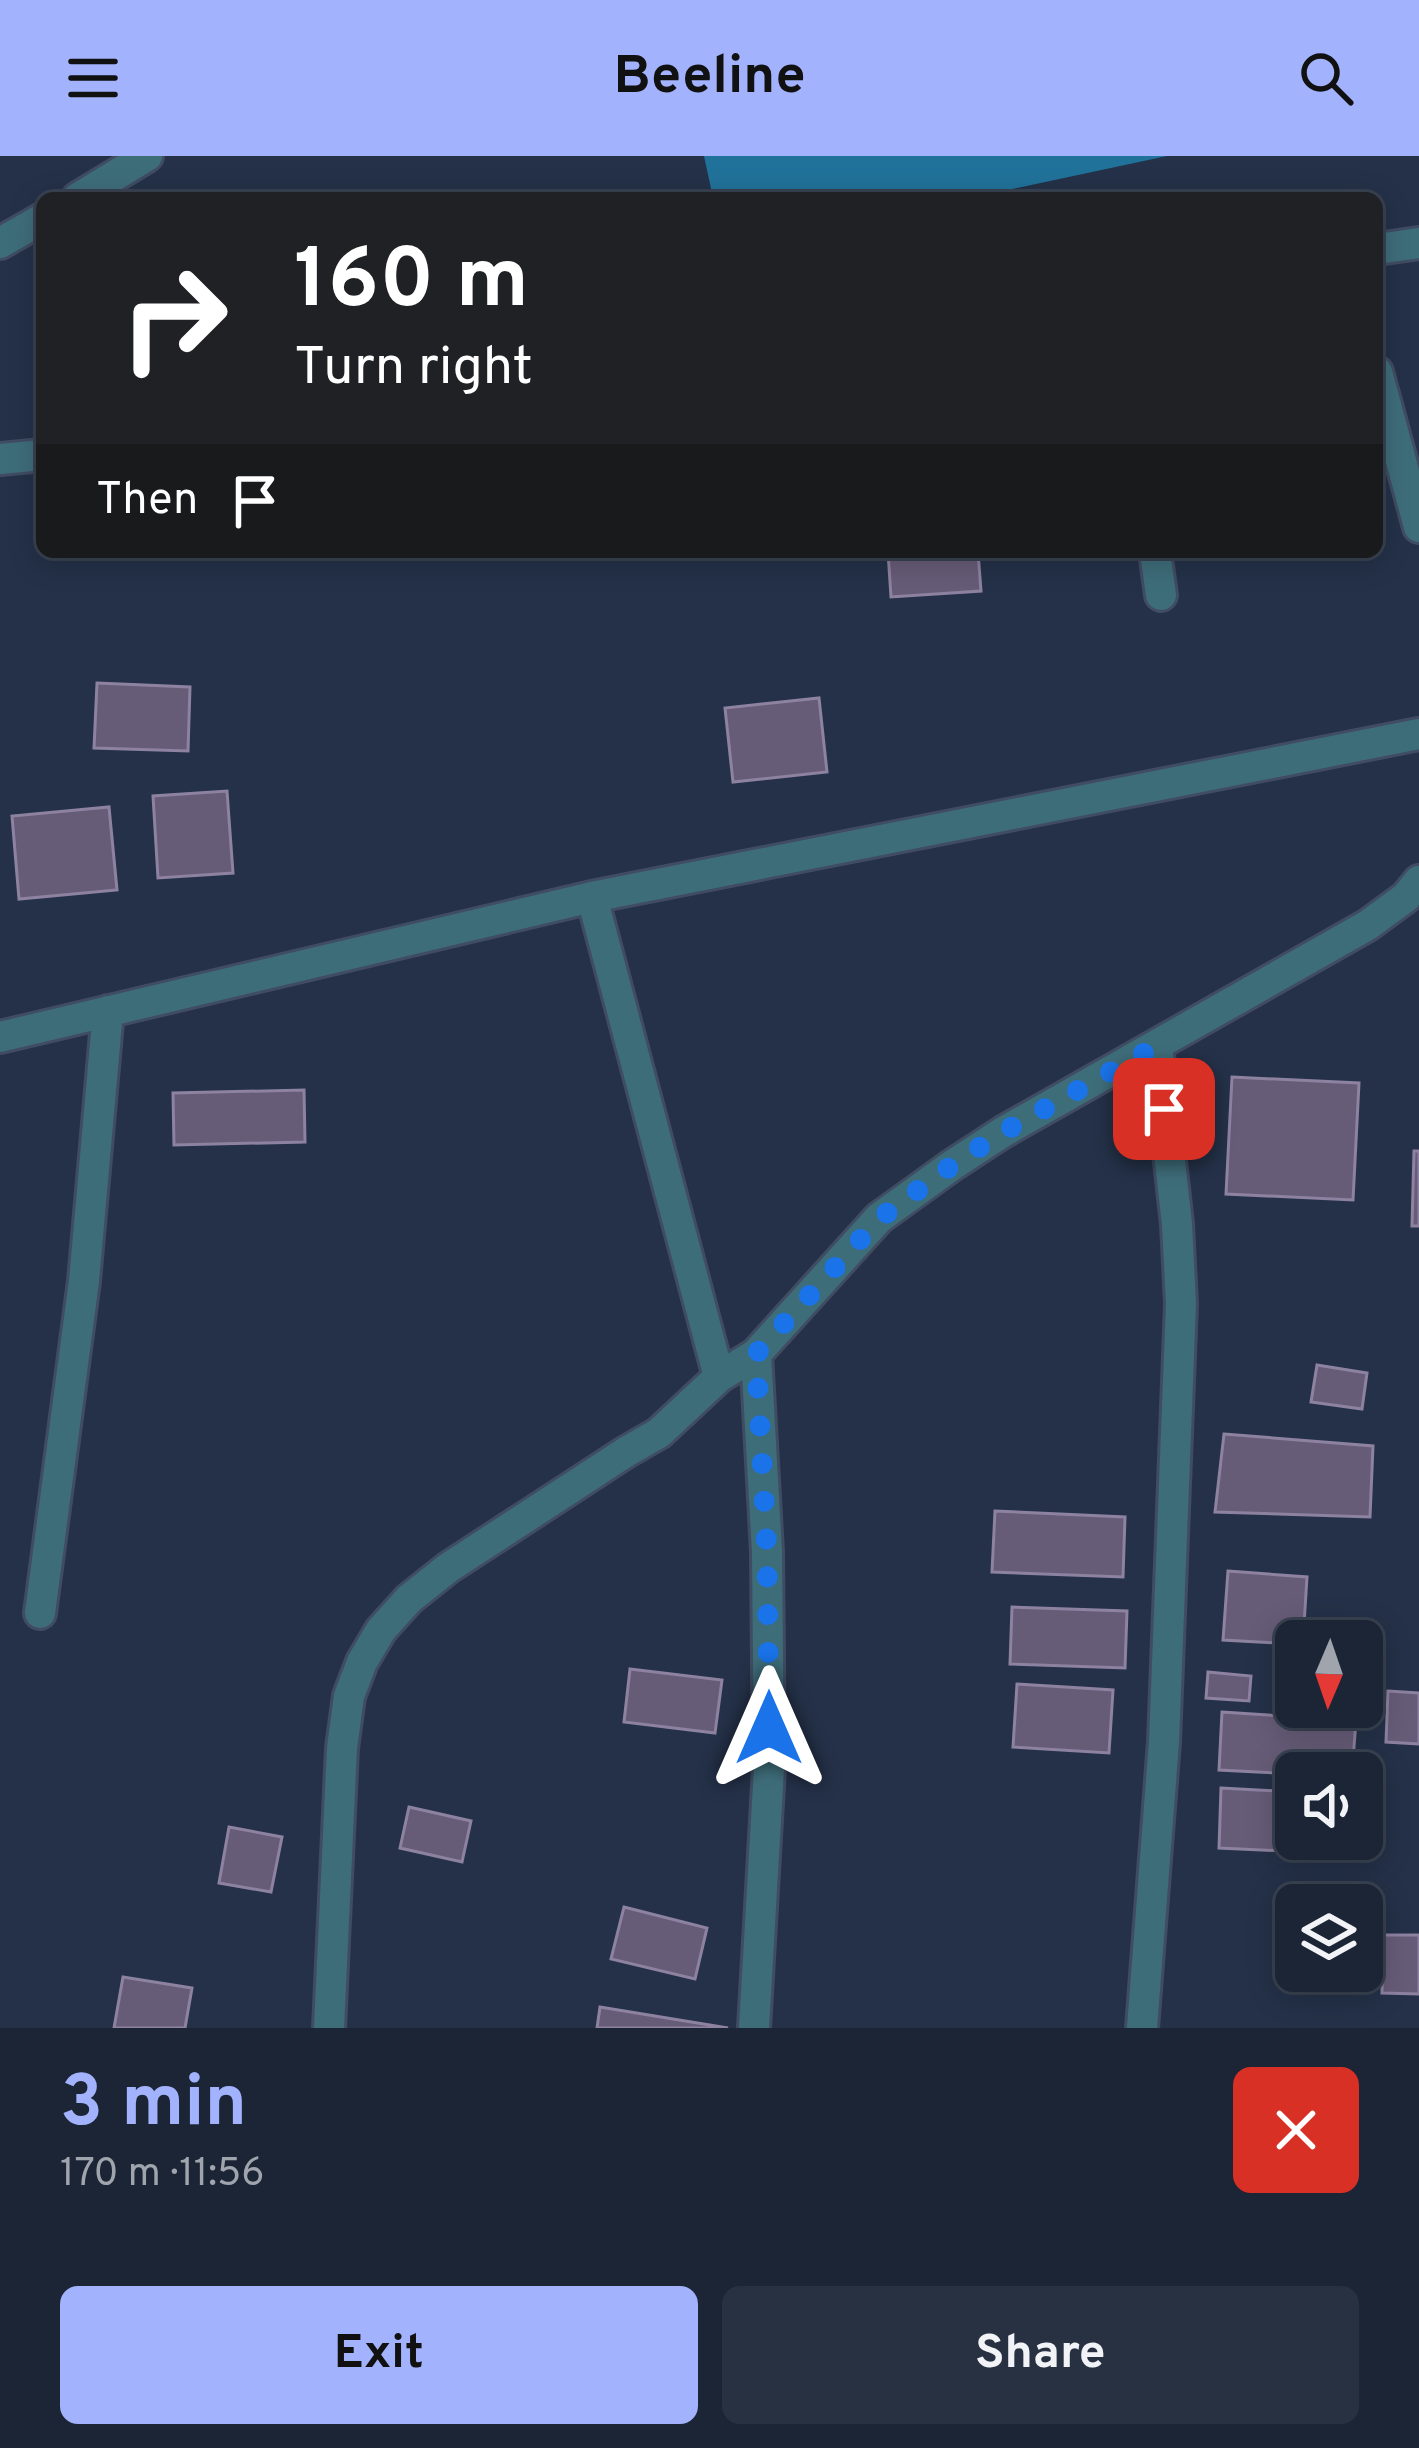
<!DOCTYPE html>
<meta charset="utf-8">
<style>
body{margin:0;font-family:Overpass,sans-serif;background:#283142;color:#f1f3f6;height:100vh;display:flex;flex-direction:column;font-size:45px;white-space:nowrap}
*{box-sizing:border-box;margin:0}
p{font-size:39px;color:#a0a5ad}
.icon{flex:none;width:66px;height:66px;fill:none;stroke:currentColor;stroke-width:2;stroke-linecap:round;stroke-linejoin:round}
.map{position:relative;height:1872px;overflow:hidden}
.sheet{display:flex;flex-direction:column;background:#1b2536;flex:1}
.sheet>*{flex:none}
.banner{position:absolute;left:36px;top:36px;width:1347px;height:366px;border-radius:18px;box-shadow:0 6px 30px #0003,0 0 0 3px #394251;background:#202124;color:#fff;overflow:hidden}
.needle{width:78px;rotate:182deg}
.tools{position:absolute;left:1275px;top:1464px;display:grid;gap:24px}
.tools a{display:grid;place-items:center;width:108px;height:108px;border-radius:18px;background:#1b2536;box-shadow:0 6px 30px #0003,0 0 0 3px #394251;font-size:60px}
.pin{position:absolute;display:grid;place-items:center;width:102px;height:102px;color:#fff;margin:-51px;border-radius:24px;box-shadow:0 6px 18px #0006}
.me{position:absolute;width:132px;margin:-66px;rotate:0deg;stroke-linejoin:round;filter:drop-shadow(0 0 9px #0008)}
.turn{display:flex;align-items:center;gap:42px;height:252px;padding:0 60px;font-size:54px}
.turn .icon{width:156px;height:156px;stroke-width:2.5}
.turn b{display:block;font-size:84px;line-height:102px}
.then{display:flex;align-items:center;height:114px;padding:0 60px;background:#0003;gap:24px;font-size:45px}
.round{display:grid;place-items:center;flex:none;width:126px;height:126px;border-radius:18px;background:#283142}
.head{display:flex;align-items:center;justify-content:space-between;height:204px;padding:0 60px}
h1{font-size:72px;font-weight:700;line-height:90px;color:#a2b2fd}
.button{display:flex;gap:24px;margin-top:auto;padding:24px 60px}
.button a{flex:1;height:138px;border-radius:18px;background:#a2b2fd;color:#111;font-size:48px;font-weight:700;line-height:138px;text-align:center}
.button a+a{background:#283142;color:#f1f3f6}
header{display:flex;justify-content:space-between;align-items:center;height:156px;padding:0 60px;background:#a2b2fd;color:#111;font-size:54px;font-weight:700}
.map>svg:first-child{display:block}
</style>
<header><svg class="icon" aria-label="menu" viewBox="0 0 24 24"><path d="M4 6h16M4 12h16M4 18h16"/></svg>Beeline<svg class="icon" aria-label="search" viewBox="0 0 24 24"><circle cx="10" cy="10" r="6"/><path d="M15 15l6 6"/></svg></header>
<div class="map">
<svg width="1419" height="1872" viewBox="0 0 1419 1872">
<rect width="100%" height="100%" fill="#243148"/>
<!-- water -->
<path fill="#21729a" d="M704 0H1167L970 42H713Z"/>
<!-- building -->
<path fill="#675c78" stroke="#8d82a0" stroke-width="3" d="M888 396H978L981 435 891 441Z
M97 527 190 531 188 595 94 592Z
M819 542 827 616 733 626 725 552Z
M227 635 233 717 158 722 153 640Z
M109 651 117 734 19 743 12 660Z
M1232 921 1359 927 1353 1044 1226 1038Z
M304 934 305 986 174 989 173 937Z
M1414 995H1419V1070H1412Z
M1317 1209 1367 1217 1362 1253 1311 1246Z
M1224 1278 1373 1290 1370 1361 1215 1356Z
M995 1355 1125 1361 1123 1421 992 1416Z
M1228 1415 1307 1421 1303 1485H1296V1488L1223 1484Z
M1012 1451 1127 1455 1125 1512 1010 1508Z
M630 1513 722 1524 715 1577 624 1566Z
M1208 1516 1251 1520 1249 1545 1206 1542Z
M1017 1528 1113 1534 1109 1597 1013 1591Z
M1388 1535 1419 1537V1588L1386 1586Z
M1222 1556 1356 1565 1352 1617 1296 1618 1219 1614Z
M1221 1632 1296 1636V1683H1306V1696L1219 1692Z
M409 1651 471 1665 462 1706 400 1692Z
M229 1671 282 1681 271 1736 219 1727Z
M624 1751 707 1772 695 1823 611 1803Z
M1383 1779H1419V1838L1382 1837Z
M123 1821 192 1832 185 1872H114Z
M600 1851 728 1872H597Z"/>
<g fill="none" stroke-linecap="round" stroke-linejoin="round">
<!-- minor casing -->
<g stroke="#404c62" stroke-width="36">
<path id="minor" d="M78 42 147 0
M0 87 42 63
M1377 93 1419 87
M1377 216 1419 371
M0 303 42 299
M1155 396 1161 439
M592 741 1419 578
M0 881 592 741 719 1221
M40 1457 84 1125 108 855
M329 1872 342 1592 349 1540 362 1506 381 1474 409 1443 448 1412 626 1296 659 1277 719 1221 756 1198 879 1062 951 1010 1003 976 1368 769 1406 741 1419 725
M754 1872 769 1612 767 1396 756 1198
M1142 1872 1164 1586 1181 1148 1177 1068 1157 890"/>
</g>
<!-- minor -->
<use href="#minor" stroke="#3e6d7a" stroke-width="30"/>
</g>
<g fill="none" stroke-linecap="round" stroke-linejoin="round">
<!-- route -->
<path stroke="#1a73e8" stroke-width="21" stroke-dasharray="0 37.8" d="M769 1572 767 1396 756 1198 880 1062 951 1010 1003 976 1157 890 1164 953"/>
</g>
</svg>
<div class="tools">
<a><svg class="needle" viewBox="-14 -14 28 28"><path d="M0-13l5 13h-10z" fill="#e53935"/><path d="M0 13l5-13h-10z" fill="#a0a5ad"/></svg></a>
<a><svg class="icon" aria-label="sound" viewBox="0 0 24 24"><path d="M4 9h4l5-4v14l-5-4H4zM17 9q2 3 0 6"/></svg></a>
<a><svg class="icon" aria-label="layers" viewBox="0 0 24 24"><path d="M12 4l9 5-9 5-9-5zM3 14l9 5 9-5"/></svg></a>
</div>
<div class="pin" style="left:1164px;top:953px;background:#d93025"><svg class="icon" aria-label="arrive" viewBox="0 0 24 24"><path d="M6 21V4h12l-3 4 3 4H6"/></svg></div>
<svg class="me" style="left:769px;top:1572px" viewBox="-20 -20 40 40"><path d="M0-17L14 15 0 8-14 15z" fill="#1a73e8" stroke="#fff" stroke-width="4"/></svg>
<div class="banner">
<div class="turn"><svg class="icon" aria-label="right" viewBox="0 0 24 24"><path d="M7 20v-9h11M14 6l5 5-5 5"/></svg><div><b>160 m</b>Turn right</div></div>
<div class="then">Then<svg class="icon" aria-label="arrive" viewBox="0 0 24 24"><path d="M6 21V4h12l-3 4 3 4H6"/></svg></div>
</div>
</div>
<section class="sheet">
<div class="head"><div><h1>3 min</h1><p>170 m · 11:56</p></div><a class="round" style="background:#d93025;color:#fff"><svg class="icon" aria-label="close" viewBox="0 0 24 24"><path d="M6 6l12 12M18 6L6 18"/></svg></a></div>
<div class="button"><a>Exit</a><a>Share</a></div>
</section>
